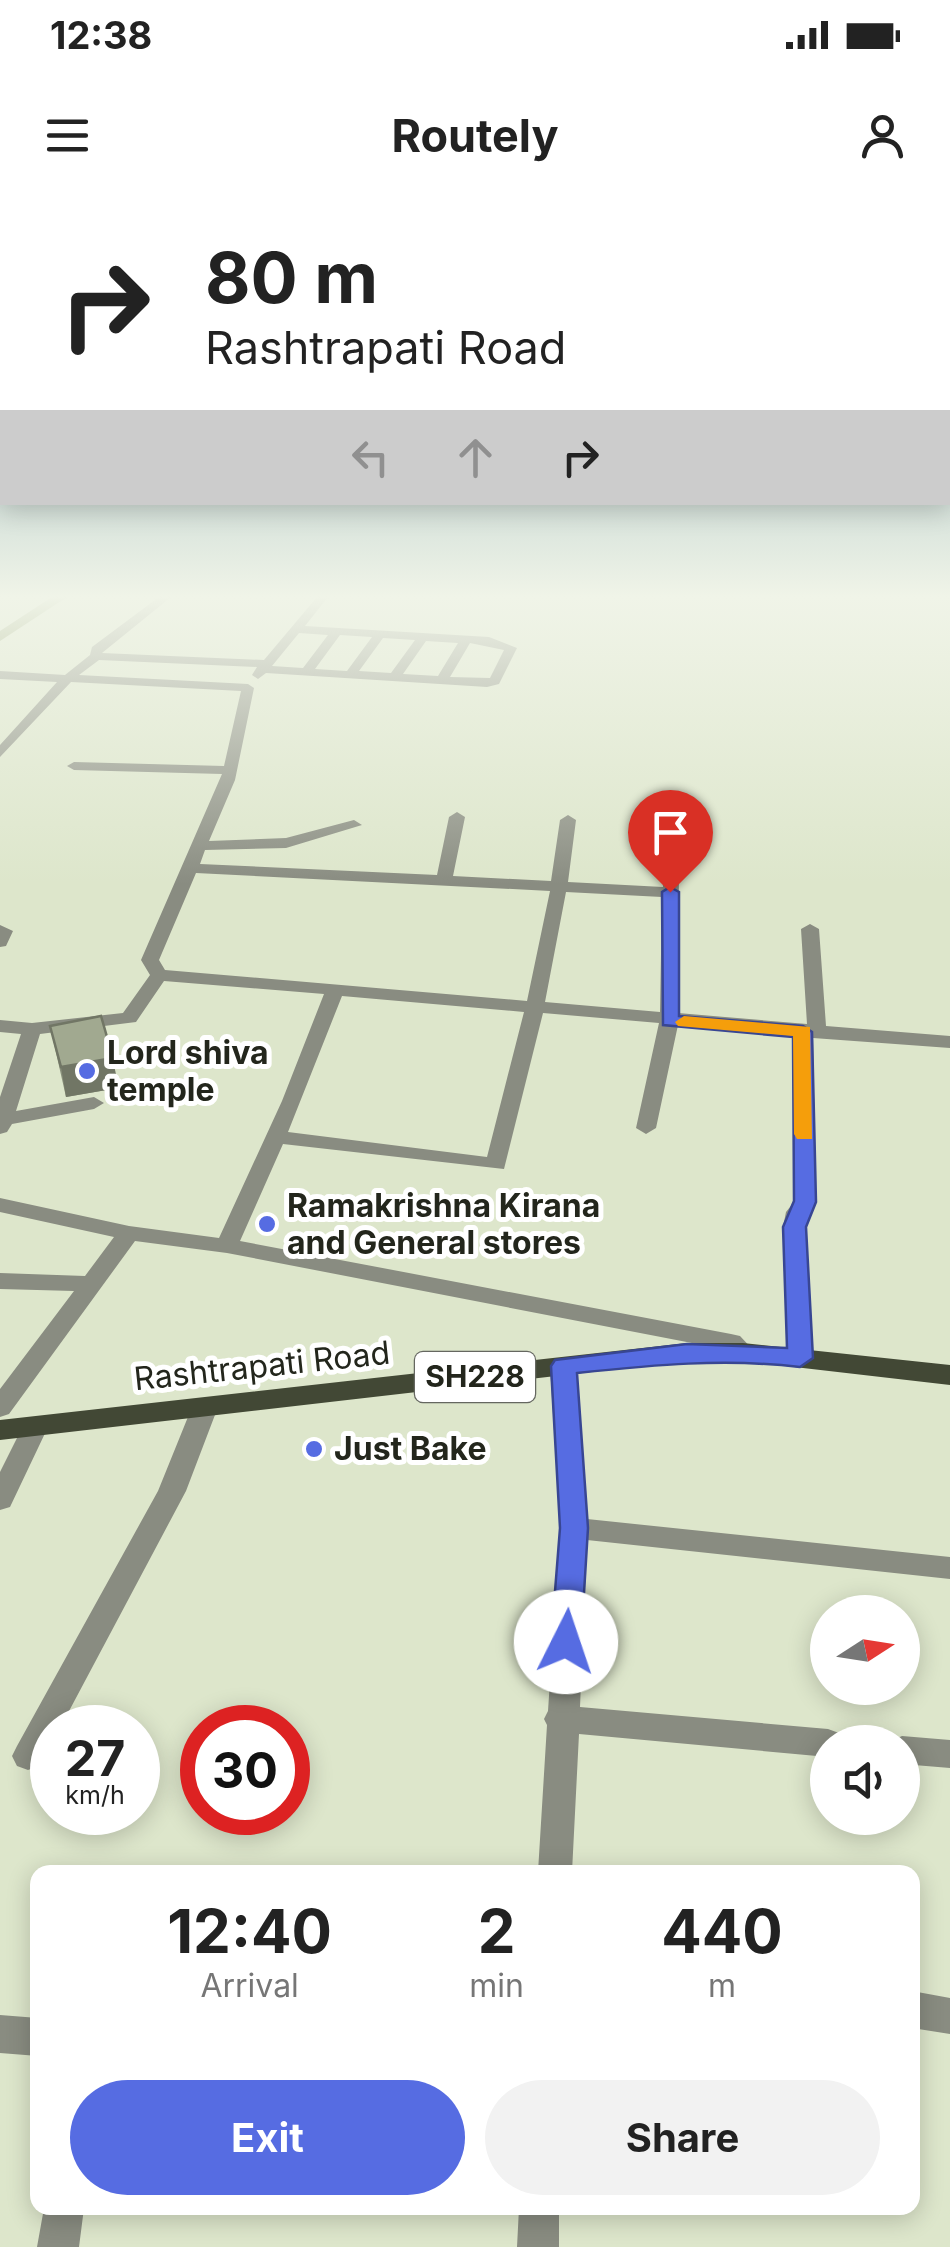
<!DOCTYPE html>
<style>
body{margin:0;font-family:Inter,sans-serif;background:#f2f2f2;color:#222;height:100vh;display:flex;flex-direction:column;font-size:38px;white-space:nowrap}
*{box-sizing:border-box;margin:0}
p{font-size:32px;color:#767676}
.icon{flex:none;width:55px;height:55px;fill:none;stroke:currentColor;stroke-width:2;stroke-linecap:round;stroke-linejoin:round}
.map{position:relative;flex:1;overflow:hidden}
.drawer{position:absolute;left:30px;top:1665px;width:890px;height:350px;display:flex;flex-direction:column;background:#fff;border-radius:20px;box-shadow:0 5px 25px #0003}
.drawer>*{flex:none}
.guide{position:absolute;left:0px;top:0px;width:950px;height:305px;box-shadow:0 5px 25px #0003;background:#fff;color:#222;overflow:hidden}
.needle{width:65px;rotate:78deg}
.tools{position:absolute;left:810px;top:1395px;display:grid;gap:20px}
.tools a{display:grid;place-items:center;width:110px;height:110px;border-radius:50%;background:#fff;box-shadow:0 5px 25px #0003;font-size:50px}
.speed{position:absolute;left:30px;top:1505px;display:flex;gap:20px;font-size:50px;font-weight:700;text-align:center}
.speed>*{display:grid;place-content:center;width:130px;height:130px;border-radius:50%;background:#fff;box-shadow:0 5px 25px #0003;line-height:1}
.speed small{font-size:25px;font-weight:400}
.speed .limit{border:15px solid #d22;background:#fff;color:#111}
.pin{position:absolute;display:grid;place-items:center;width:85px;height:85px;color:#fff;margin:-102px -42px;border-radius:50% 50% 50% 0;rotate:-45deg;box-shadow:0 0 10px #0007}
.pin .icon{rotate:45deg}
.me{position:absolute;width:110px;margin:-55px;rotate:4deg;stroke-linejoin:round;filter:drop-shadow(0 0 8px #0008)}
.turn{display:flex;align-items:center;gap:35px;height:210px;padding:0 40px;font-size:45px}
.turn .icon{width:130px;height:130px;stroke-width:2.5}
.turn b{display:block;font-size:70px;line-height:85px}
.lanes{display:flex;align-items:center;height:95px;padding:0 40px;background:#0003;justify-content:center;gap:50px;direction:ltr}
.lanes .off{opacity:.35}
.eta{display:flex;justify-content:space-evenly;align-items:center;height:170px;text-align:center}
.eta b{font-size:60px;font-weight:700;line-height:70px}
.primary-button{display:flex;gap:20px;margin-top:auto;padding:20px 40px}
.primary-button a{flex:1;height:115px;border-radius:60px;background:#566ce2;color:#fff;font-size:40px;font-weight:700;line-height:115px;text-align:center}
.primary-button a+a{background:#f2f2f2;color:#222}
.status{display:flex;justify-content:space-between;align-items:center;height:70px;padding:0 50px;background:#fff;direction:ltr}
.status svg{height:28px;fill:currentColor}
header{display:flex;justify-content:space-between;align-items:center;height:130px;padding:0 40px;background:#fff;font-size:45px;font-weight:700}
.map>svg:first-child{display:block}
</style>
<div class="status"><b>12:38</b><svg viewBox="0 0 49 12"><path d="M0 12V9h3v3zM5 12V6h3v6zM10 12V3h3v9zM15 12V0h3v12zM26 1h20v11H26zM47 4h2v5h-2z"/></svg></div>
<header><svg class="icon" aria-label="menu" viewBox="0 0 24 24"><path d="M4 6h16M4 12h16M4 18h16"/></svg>Routely<svg class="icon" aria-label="person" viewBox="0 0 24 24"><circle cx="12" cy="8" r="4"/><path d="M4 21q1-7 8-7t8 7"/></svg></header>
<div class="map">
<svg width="950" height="2047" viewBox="0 0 950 2047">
<rect width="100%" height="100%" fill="#dde6cb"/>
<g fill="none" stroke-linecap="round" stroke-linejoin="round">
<!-- canal -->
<path fill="#7e8e57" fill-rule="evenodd" d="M52 397H67L0 441V431Z"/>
<!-- minor -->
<path fill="#898c81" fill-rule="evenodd" d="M159 397H171L102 453 264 460 317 397H328L305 426 489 437 517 448 499 484 487 487 266 473 258 479 252 475 257 467 99 460 79 475 248 484 254 488 235 580 209 641 286 638 354 620 362 625 286 648 205 650 200 664 437 675 449 617 457 612 465 617 453 676 551 681 560 620 568 615 576 620 568 682 663 687 658 611 665 607 672 611 679 668 678 813 807 824 801 729 810 724 819 729 826 826 950 836V848L813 838 816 1003 808 1013 805 1027 812 1158 809 1164H791L788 1158 783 1027 786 1012 794 1002V834L678 825 656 928 646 934 636 928 659 823 543 813 504 969 283 944 240 1041 731 1134 740 1136 755 1152 752 1158 743 1160 723 1149 227 1053 135 1041 9 1214 0 1217V1189L74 1091 0 1089V1073L85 1076 114 1037 0 1012V998L129 1026 219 1038 282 901 324 794 164 781 136 822 40 834 16 911 94 897 104 903 94 909 12 924 7 932 0 934V897L21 834 0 832V820L32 823 123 813 150 775 141 760 222 574 74 570 67 566 74 562 224 566 241 491 71 482 0 557V545L57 482 0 479V471L65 475 90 455 92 447ZM299 433 328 435 303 468 272 466ZM340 435 372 437 347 471 315 469ZM383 438 415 440 391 473 359 471ZM426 441 458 443 438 476 403 474ZM470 443 504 450 490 478 450 477ZM196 673 550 691 527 801 165 770 159 760ZM566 692 662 697 660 812 545 802ZM342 796 524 812 487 957 288 932Z
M0 725 13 731 6 746 0 747Z
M563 1157 572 1160 576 1166 587 1319 950 1357V1379L587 1340 580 1507 828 1529 839 1533 844 1542H828V1557L579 1534 572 1672H538L547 1525 544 1519 548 1511 560 1328 550 1166 554 1160Z
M205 1198 214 1201 218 1207 186 1291 60 1528H52V1541L39 1566 28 1570 17 1566 12 1556 17 1546 158 1291 192 1207 196 1201Z
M35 1218 44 1220 48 1227 10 1307 0 1310V1272L26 1220Z
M902 1536 950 1540V1568L902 1564V1542H889Z
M912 1791 950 1798V1834L912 1828Z
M0 1815 38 1818V1856L0 1853Z
M44 2008H84L79 2047H37Z
M519 2008H559V2047H517Z"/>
<!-- major -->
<path fill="#424835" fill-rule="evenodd" d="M687 1143H743L950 1165V1185L743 1161H687L0 1240V1220Z"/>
</g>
<!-- wall -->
<path fill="#8a917c" d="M50 826 113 858 118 888 66 897Z"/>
<!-- shaded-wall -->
<path fill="#717665" d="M113 858 118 888 66 897 61 867Z"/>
<!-- building -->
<path fill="#a1a990" stroke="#717665" stroke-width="2.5" d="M101 816 113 858 61 867 50 826Z"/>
<!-- sky -->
<linearGradient id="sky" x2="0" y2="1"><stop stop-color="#7da5ae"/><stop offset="0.58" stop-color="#f0f4e8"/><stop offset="1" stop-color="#f0f4e8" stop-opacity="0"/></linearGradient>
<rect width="950" height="684" fill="url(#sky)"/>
<!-- route -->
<path fill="#566ce2" stroke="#384693" stroke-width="2.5" d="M670 687 679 692V816L803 826 812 832 816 1002 806 1027 813 1158 800 1167C724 1158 653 1165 577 1173L588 1328 581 1442 577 1451 566 1455 555 1451 551 1442 560 1328 551 1166 555 1160 687 1144 787 1148 783 1027 794 1001 793 837 663 825 662 692Z"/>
<!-- slow -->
<path fill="#f59e0b" d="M684 816 810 827 812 939H797L794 934 793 836 678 826 675 822Z"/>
<!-- markers -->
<g fill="#566ce2" stroke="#fff" stroke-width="4">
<circle cx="87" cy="871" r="10"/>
<circle cx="267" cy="1024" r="10"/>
<circle cx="314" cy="1249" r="10"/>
</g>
<g text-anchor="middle" stroke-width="10" stroke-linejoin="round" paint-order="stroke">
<!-- shield labels -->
<rect fill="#fff" stroke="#656760" stroke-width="2.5" x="415" y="1152" width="120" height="50" rx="8"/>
<g font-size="30" font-weight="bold" fill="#23261c">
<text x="475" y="1187">SH228</text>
</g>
<!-- poi labels -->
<g font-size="32" font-weight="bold" fill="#23261c" stroke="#fff" text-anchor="start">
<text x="107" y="864">Lord shiva<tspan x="107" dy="37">temple</tspan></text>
<text x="287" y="1017">Ramakrishna Kirana<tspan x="287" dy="37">and General stores</tspan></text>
<text x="334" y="1260">Just Bake</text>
</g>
<!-- street labels -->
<g font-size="32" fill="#23261c" stroke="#fff">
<text transform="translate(262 1166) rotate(-6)" y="11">Rashtrapati Road</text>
</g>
</g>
</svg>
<div class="tools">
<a><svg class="needle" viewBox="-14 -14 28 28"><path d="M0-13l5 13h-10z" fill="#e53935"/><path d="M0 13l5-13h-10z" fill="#767676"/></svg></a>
<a><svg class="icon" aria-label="sound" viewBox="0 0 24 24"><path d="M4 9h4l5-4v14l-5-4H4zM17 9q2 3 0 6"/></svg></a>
</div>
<div class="speed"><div>27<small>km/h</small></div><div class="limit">30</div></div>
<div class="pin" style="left:670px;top:692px;background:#d93025"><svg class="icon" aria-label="arrive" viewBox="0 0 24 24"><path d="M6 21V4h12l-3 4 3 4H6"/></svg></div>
<svg class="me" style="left:566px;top:1442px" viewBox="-20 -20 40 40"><circle r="19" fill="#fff"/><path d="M0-13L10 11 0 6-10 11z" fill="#566ce2"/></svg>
<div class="guide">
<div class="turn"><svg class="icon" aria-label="right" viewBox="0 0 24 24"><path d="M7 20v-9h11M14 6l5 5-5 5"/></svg><div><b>80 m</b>Rashtrapati Road</div></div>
<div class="lanes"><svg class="icon off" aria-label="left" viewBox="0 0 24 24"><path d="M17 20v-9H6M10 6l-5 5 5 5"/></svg><svg class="icon off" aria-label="ahead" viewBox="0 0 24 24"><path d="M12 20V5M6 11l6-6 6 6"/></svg><svg class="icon" aria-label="right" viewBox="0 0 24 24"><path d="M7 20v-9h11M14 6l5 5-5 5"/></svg></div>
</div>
<section class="drawer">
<div class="eta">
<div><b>12:40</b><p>Arrival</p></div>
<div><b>2</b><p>min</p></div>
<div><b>440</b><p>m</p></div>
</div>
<div class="primary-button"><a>Exit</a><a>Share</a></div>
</section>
</div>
